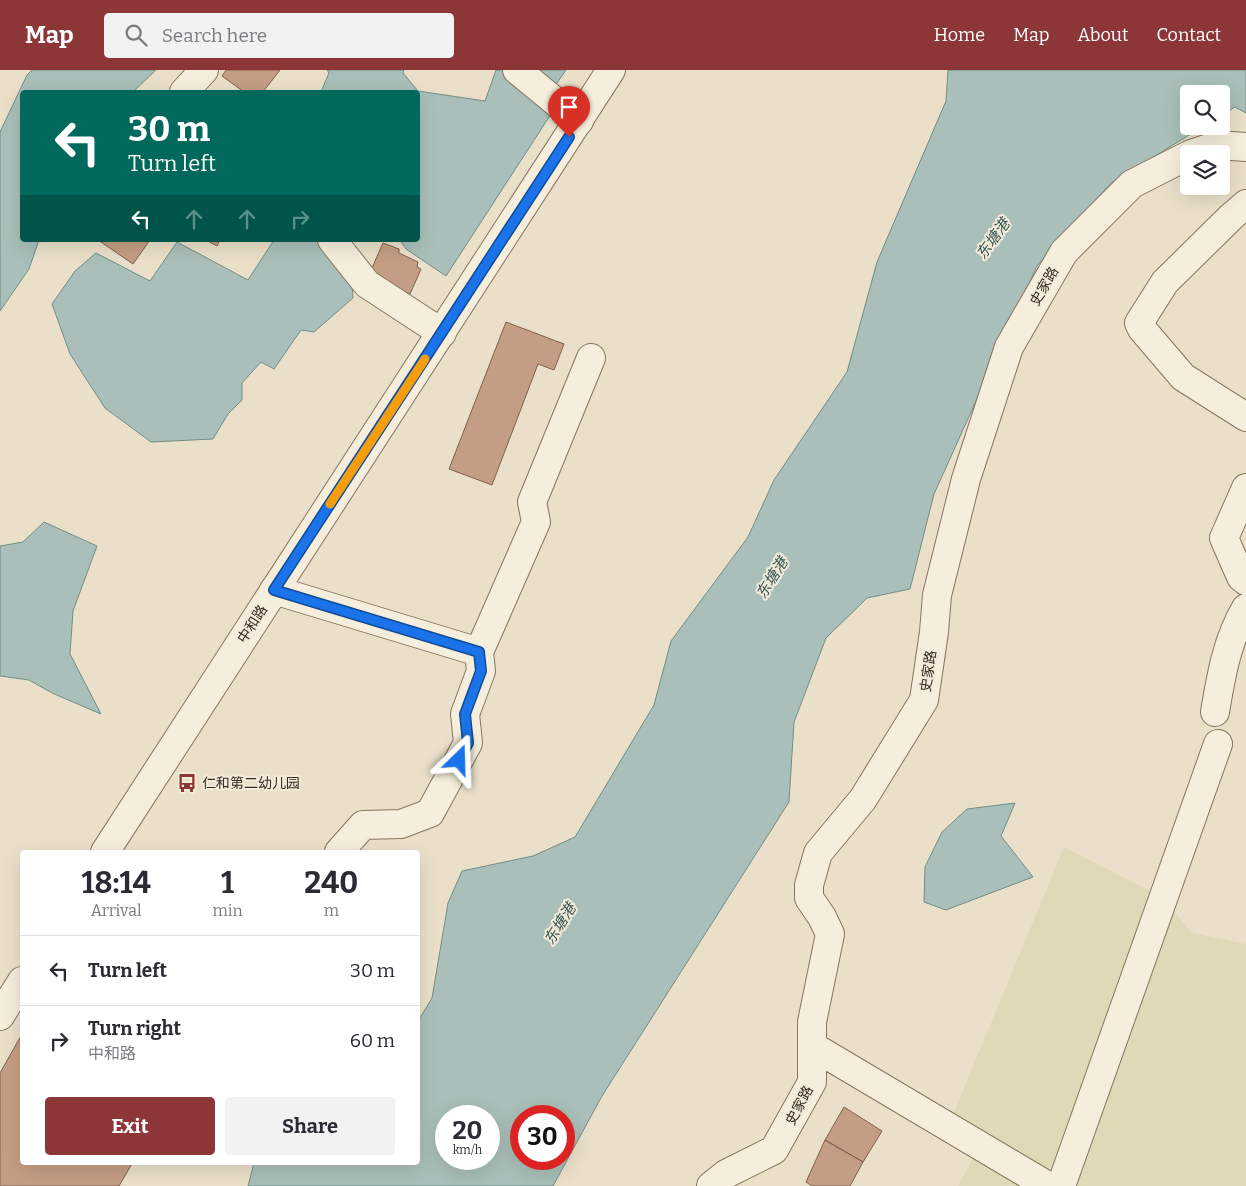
<!DOCTYPE html>
<meta charset="utf-8">
<style>
body{margin:0;font-family:Bitter,"Noto Sans SC",serif;background:#f2f2f3;color:#2b2b33;height:100vh;display:flex;flex-direction:column;font-size:19px;white-space:nowrap}
*{box-sizing:border-box;margin:0}
p{font-size:16px;color:#7c7c81}
.icon{flex:none;width:28px;height:28px;fill:none;stroke:currentColor;stroke-width:2;stroke-linecap:round;stroke-linejoin:round}
.map{position:relative;flex:1;overflow:hidden}
.drawer{position:absolute;left:20px;top:780px;width:400px;height:315px;display:flex;flex-direction:column;background:#fff;border-radius:5px;box-shadow:0 5px 20px #0002}
.drawer>*{flex:none}
.banner{position:absolute;left:20px;top:20px;width:400px;height:152px;border-radius:5px;box-shadow:0 5px 20px #0002;background:#00695c;color:#fff;overflow:hidden}
.controls{position:absolute;left:1180px;top:15px;display:grid;gap:10px}
.controls a{display:grid;place-items:center;width:50px;height:50px;border-radius:5px;background:#fff;box-shadow:0 5px 20px #0002;font-size:25px}
.speed{position:absolute;left:435px;top:1035px;display:flex;gap:10px;font-size:25px;font-weight:700;text-align:center}
.speed>*{display:grid;place-content:center;width:65px;height:65px;border-radius:50%;background:#fff;box-shadow:0 5px 20px #0002;line-height:1}
.speed small{font-size:12px;font-weight:400}
.speed .limit{border:8px solid #d22;background:#fff;color:#111}
.pin{position:absolute;display:grid;place-items:center;width:42px;height:42px;color:#fff;margin:-51px -21px;border-radius:50% 50% 50% 0;rotate:-45deg;box-shadow:0 0 5px #0007}
.pin .icon{rotate:45deg}
.me{position:absolute;width:55px;margin:-28px;rotate:22deg;stroke-linejoin:round;filter:drop-shadow(0 0 4px #0008)}
.turn{display:flex;align-items:center;gap:18px;height:105px;padding:0 25px;font-size:22px}
.turn .icon{width:65px;height:65px;stroke-width:2.5}
.turn b{display:block;font-size:35px;line-height:42px}
.lanes{display:flex;align-items:center;height:48px;padding:0 25px;background:#0003;justify-content:center;gap:25px;direction:ltr}
.lanes .off{opacity:.35}
.eta{display:flex;justify-content:space-evenly;align-items:center;height:85px;text-align:center}
.eta b{font-size:30px;font-weight:700;line-height:35px}
.button{display:flex;gap:10px;margin-top:auto;padding:10px 25px}
.button a{flex:1;height:58px;border-radius:5px;background:#8d3637;color:#fff;font-size:20px;font-weight:700;line-height:58px;text-align:center}
.button a+a{background:#f2f2f3;color:#2b2b33}
ul{padding:0;list-style:none}
li{display:flex;align-items:center;gap:15px;height:70px;padding:0 25px;border-top:1px solid #e1e1e2}
li div{flex:1}
li b{display:block;font-size:19px}
li em{font-style:normal}
header{display:flex;align-items:center;gap:30px;box-sizing:border-box;height:70px;padding:0 25px;background:#8d3637;color:#fff}
header strong{font-size:24px}
nav{display:flex;gap:28px;margin-inline-start:auto;font-size:18px}
.search{width:350px;height:45px;background:#f2f2f3;display:flex;align-items:center;gap:12px;box-sizing:border-box;padding:0 18px;border-radius:5px;color:#7c7c81;font-size:19px}
.map>svg:first-child{display:block}
</style>
<header>
<strong>Map</strong>
<div class="search"><svg class="icon" aria-label="search" viewBox="0 0 24 24"><circle cx="10" cy="10" r="6"/><path d="M15 15l6 6"/></svg>Search here</div>
<nav><a>Home</a><a>Map</a><a>About</a><a>Contact</a></nav>
</header>
<div class="map">
<svg width="1246" height="1116" viewBox="0 0 1246 1116">
<rect width="100%" height="100%" fill="#eae0ca"/>
<!-- farmland -->
<path fill="#dfd9b8" d="M1064 777 1162 827 1192 863 1246 874V1116H958L981 1073 952 1047Z"/>
<!-- water -->
<path fill="#aabfb9" stroke="#718d86" fill-rule="evenodd" d="M32 0H156L133 22H22V170H39L29 199 0 241V62L27 5Z
M327 0H404L403 3 418 21 485 31 496 0H506L553 41 446 206 406 179 400 170H418V22H321L329 3Z
M536 0H566L555 16Z
M948 0H1246V43L1235 37 1221 46V24H1189V56H1204L1111 113 1037 196 934 424 910 519 867 528 826 568 794 652 789 732 602 1026 553 1116H248L254 1093 418 1092V951L432 928 448 833 462 801 533 786 575 767 654 635 671 571 748 467 774 410 847 302 877 192 946 31ZM446 1046H489V1089H446ZM521 1046H564V1089H521Z
M274 170H318L328 174 351 201 353 228 314 262 301 260 274 299 261 292 242 313V330L228 344 213 369 151 372 105 338 70 284 52 234 75 201 96 183 150 211 177 172 248 210Z
M44 452 97 476 73 541 70 584 101 644 52 623 29 610 0 606V476L23 472Z
M1015 733 1001 766 1033 807 946 840 924 832 925 797 942 762 967 739Z"/>
<!-- building -->
<path fill="#c49e84" stroke="#815f48" d="M226 0H280L263 22H244L222 6Z
M98 170H150L133 194Z
M206 170H220L217 176Z
M383 173 399 179V183L418 192 417 197 421 199 410 224 368 207Z
M506 252 564 274 554 300 538 294 492 415 449 399Z
M22 964V1092H133L119 1116H0V1003Z
M844 1037 882 1061 863 1092 825 1070Z
M825 1070 863 1092 850 1116H812L806 1112Z"/>
<g fill="none" stroke-linecap="round" stroke-linejoin="round">
<!-- minor casing -->
<g stroke="#857460" stroke-width="30">
<path id="minor" d="M517 0 579 51
M184 22 204 0
M1191 84 1218 75 1246 77
M1246 134 1231 147 1165 212 1139 253 1142 259 1183 307 1246 347
M332 170 367 214 442 263
M1246 418 1224 468 1241 507 1246 511
M274 520 479 582
M1215 642C1221 606 1227 570 1246 538
M339 782 363 755 401 754 430 743 468 673 465 644 481 601 479 582 536 452 532 432 591 288
M812 976 1048 1116
M711 1116 726 1104 774 1080 812 1012V952L830 864 822 847 809 828V815L818 783 863 729 924 630 934 562 937 525 966 409 1009 277 1064 182 1132 114 1189 85
M1061 1116 1218 674"/>
</g>
<!-- tertiary casing -->
<g stroke="#857460" stroke-width="30">
<path id="tertiary" d="M105 782 611 0
M0 946 22 911"/>
</g>
<!-- minor -->
<use href="#minor" stroke="#f6eedc" stroke-width="28"/>
<!-- tertiary -->
<use href="#tertiary" stroke="#f6eedc" stroke-width="28"/>
</g>
<g fill="none" stroke-linecap="round" stroke-linejoin="round">
<!-- route casing -->
<g stroke="#114b97" stroke-width="12">
<path id="route" d="M459 690 468 673 465 644 481 601 479 582 274 520 569 67"/>
</g>
<!-- route -->
<use href="#route" stroke="#1a73e8" stroke-width="9"/>
<!-- slow -->
<path stroke="#f59e0b" stroke-width="9" d="M330 434 425 289"/>
</g>
<!-- icons -->
<defs>
<g id="bus-bare" transform="scale(1.5)"><path d="M-5-6H5V4H4V6H2V4H-2V6H-4V4H-5ZM-3.5-4V0h7V-4ZM-3.5 1.2v1.5H-2V1.2ZM2 1.2v1.5H3.5V1.2Z" fill="#8d3637" stroke="#f2ebd9" stroke-width="2.5" paint-order="stroke"/></g>
</defs>
<g fill-rule="evenodd">
<use href="#bus-bare" x="187" y="713"/>
</g>
<g text-anchor="middle" stroke-width="4" stroke-linejoin="round" paint-order="stroke">
<!-- street labels -->
<g font-size="14" fill="#372c22" stroke="#f2ebd9">
<text transform="translate(1044 216) rotate(-60)" y="5">史家路</text>
<text transform="translate(252 554) rotate(-57)" y="5">中和路</text>
<text transform="translate(928 601) rotate(-82)" y="5">史家路</text>
<text transform="translate(799 1035) rotate(-62)" y="5">史家路</text>
</g>
<!-- poi labels -->
<g font-size="14" fill="#372c22" stroke="#f2ebd9" text-anchor="start">
<text x="202" y="718">仁和第二幼儿园</text>
</g>
<!-- water labels -->
<g font-size="15" font-style="italic" fill="#335553" stroke="#f2ebd9">
<text transform="translate(993 169) rotate(-54)" y="5">东塘港</text>
<text transform="translate(772 508) rotate(-58)" y="5">东塘港</text>
<text transform="translate(560 854) rotate(-58)" y="5">东塘港</text>
</g>
</g>
</svg>
<div class="controls">
<a><svg class="icon" aria-label="search" viewBox="0 0 24 24"><circle cx="10" cy="10" r="6"/><path d="M15 15l6 6"/></svg></a>
<a><svg class="icon" aria-label="layers" viewBox="0 0 24 24"><path d="M12 4l9 5-9 5-9-5zM3 14l9 5 9-5"/></svg></a>
</div>
<div class="speed"><div>20<small>km/h</small></div><div class="limit">30</div></div>
<div class="pin" style="left:569px;top:67px;background:#d93025"><svg class="icon" aria-label="arrive" viewBox="0 0 24 24"><path d="M6 21V4h12l-3 4 3 4H6"/></svg></div>
<svg class="me" style="left:459px;top:690px" viewBox="-20 -20 40 40"><path d="M0-17L14 15 0 8-14 15z" fill="#1a73e8" stroke="#fff" stroke-width="4"/></svg>
<div class="banner">
<div class="turn"><svg class="icon" aria-label="left" viewBox="0 0 24 24"><path d="M17 20v-9H6M10 6l-5 5 5 5"/></svg><div><b>30 m</b>Turn left</div></div>
<div class="lanes"><svg class="icon" aria-label="left" viewBox="0 0 24 24"><path d="M17 20v-9H6M10 6l-5 5 5 5"/></svg><svg class="icon off" aria-label="ahead" viewBox="0 0 24 24"><path d="M12 20V5M6 11l6-6 6 6"/></svg><svg class="icon off" aria-label="ahead" viewBox="0 0 24 24"><path d="M12 20V5M6 11l6-6 6 6"/></svg><svg class="icon off" aria-label="right" viewBox="0 0 24 24"><path d="M7 20v-9h11M14 6l5 5-5 5"/></svg></div>
</div>
<section class="drawer">
<div class="eta">
<div><b>18:14</b><p>Arrival</p></div>
<div><b>1</b><p>min</p></div>
<div><b>240</b><p>m</p></div>
</div>
<ul>
<li><svg class="icon" aria-label="left" viewBox="0 0 24 24"><path d="M17 20v-9H6M10 6l-5 5 5 5"/></svg><div><b>Turn left</b></div><em>30 m</em></li>
<li><svg class="icon" aria-label="right" viewBox="0 0 24 24"><path d="M7 20v-9h11M14 6l5 5-5 5"/></svg><div><b>Turn right</b><p>中和路</p></div><em>60 m</em></li>
</ul>
<div class="button"><a>Exit</a><a>Share</a></div>
</section>
</div>
